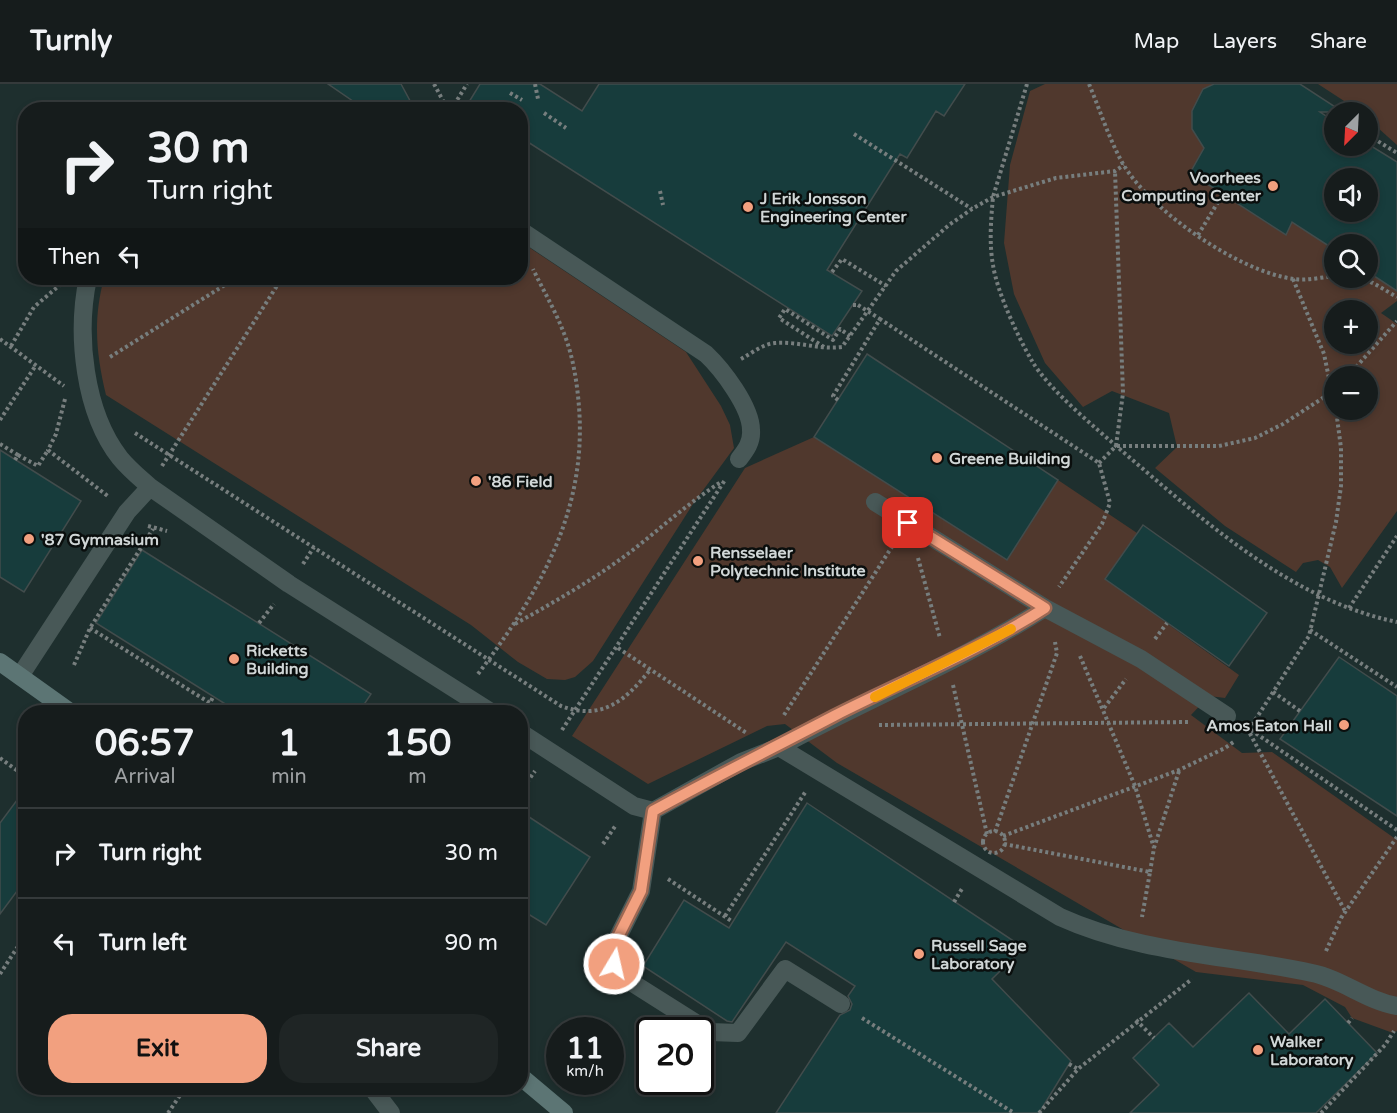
<!DOCTYPE html>
<meta charset="utf-8">
<style>
body{margin:0;font-family:"Varela Round",sans-serif;background:#1f2525;color:#f1f3f6;height:100vh;display:flex;flex-direction:column;font-size:22px;white-space:nowrap}
*{box-sizing:border-box;margin:0}
p{font-size:20px;color:#9ea1a3}
.icon{flex:none;width:33px;height:33px;fill:none;stroke:currentColor;stroke-width:2;stroke-linecap:round;stroke-linejoin:round}
.map{position:relative;flex:1;overflow:hidden}
.side{position:absolute;left:18px;top:621px;width:510px;height:390px;display:flex;flex-direction:column;background:#161c1c;border-radius:24px;box-shadow:0 3px 9px #0003,0 0 0 2px #353a3b}
.side>*{flex:none}
.guide{position:absolute;left:18px;top:18px;width:510px;height:183px;border-radius:24px;box-shadow:0 3px 9px #0003,0 0 0 2px #353a3b;background:#161c1c;color:#f1f3f6;overflow:hidden}
.needle{width:39px;rotate:204deg}
.controls{position:absolute;left:1324px;top:18px;display:grid;gap:12px}
.controls a{display:grid;place-items:center;width:54px;height:54px;border-radius:50%;background:#161c1c;box-shadow:0 3px 9px #0003,0 0 0 2px #353a3b;font-size:30px}
.speed{position:absolute;left:546px;top:933px;display:flex;gap:12px;font-size:30px;font-weight:700;text-align:center}
.speed>*{display:grid;place-content:center;width:78px;height:78px;border-radius:50%;background:#161c1c;box-shadow:0 3px 9px #0003,0 0 0 2px #353a3b;line-height:1}
.speed small{font-size:15px;font-weight:400}
.speed .limit{border:3px solid #111;border-radius:9px;background:#fff;color:#111}
.pin{position:absolute;display:grid;place-items:center;width:51px;height:51px;color:#fff;margin:-26px;border-radius:12px;box-shadow:0 3px 9px #0006}
.me{position:absolute;width:66px;margin:-33px;rotate:9deg;stroke-linejoin:round;filter:drop-shadow(0 0 4px #0008)}
.turn{display:flex;align-items:center;gap:21px;height:126px;padding:0 30px;font-size:27px}
.turn .icon{width:78px;height:78px;stroke-width:2.5}
.turn b{display:block;font-size:42px;line-height:51px}
.then{display:flex;align-items:center;height:57px;padding:0 30px;background:#0003;gap:12px;font-size:22px}
.eta{display:flex;justify-content:space-evenly;align-items:center;height:102px;text-align:center}
.eta b{font-size:36px;font-weight:700;line-height:42px}
.cta{display:flex;gap:12px;margin-top:auto;padding:12px 30px}
.cta a{flex:1;height:69px;border-radius:24px;background:#f2a07f;color:#111;font-size:24px;font-weight:700;line-height:69px;text-align:center}
.cta a+a{background:#1f2525;color:#f1f3f6}
ul{padding:0;list-style:none}
li{display:flex;align-items:center;gap:18px;height:90px;padding:0 30px;border-top:2px solid #353a3b}
li div{flex:1}
li b{display:block;font-size:22px}
li em{font-style:normal}
header{display:flex;align-items:center;gap:36px;box-sizing:border-box;height:84px;padding:0 30px;background:#161c1c;border-bottom:2px solid #353a3b}
header strong{font-size:28px}
nav{display:flex;gap:33px;margin-inline-start:auto;font-size:21px}
.map>svg:first-child{display:block}
</style>
<header>
<strong>Turnly</strong>
<nav><a>Map</a><a>Layers</a><a>Share</a></nav>
</header>
<div class="map">
<svg width="1397" height="1029" viewBox="0 0 1397 1029">
<rect width="100%" height="100%" fill="#1d2525"/>
<!-- built -->
<path fill="#1e2f2e" fill-rule="evenodd" d="M0 0H1397V1029H0ZM26 26H520V194H26ZM1335 28H1368V62H1335ZM1335 94H1368V128H1335ZM1335 160H1368V194H1335ZM1335 226H1368V260H1335ZM1335 292H1368V326H1335ZM26 628H520V1004H26ZM560 946H610V998H560ZM650 946H700V998H650Z"/>
<!-- green -->
<path fill="#50382d" fill-rule="evenodd" d="M1045 0H1214L1203 5C1190 31 1188 38 1204 64L1190 89 1286 151 1292 138 1335 166V194H1368V188L1397 207V217L1381 229 1397 240V427L1342 504 1330 483 1318 476 1303 479 1296 488 1225 442 1155 384 1177 363 1169 329 1112 307 1083 323 1045 279 1014 210 1004 159 1010 81 1030 7ZM1335 226H1368V260H1335ZM1335 292H1368V326H1335Z
M1318 0H1397V61L1368 35V28H1361Z
M521 158 686 268 721 322 730 341 734 364 693 420 593 577 575 593 565 596 547 595 518 578 471 541 106 311C96 270 93 235 104 194H520Z
M814 353 1007 476 1058 396 1137 449 1105 495 1239 591 1225 614 1209 612 1191 631 1242 669 1272 668 1397 756V947L1393 949 1352 934 1345 923 1303 901 1196 888 837 679 785 640 767 642 648 700 572 652 745 384Z"/>
<!-- building -->
<path fill="#173c3c" stroke="#424c4c" stroke-width="1.5" fill-rule="evenodd" d="M328 0H401L415 26H366Z
M480 0H540L582 27 599 0H965L944 32 936 27 907 74 900 70 827 186 862 207 832 252 520 53V26H464Z
M1214 0H1300L1343 28H1320L1335 38V62L1368 60 1397 78V207L1368 188V160H1335V166L1292 138 1286 151 1190 89 1204 64 1192 45V27L1203 5ZM1335 94H1368V128H1335Z
M867 270 1058 396 1007 476 814 353Z
M0 366 81 417 24 508 0 493Z
M1143 441 1267 529 1229 582 1105 495Z
M142 466 371 610 359 628H238L96 539Z
M1339 573 1397 612V732L1280 655Z
M26 704V795L0 830V739Z
M807 719 1024 864 992 895 1071 977 1039 1029H776L840 931 850 926 852 920 848 912 855 902 786 858 732 938 727 937 643 882 684 816 729 844Z
M520 727 590 773 546 841 520 825Z
M1249 909 1289 950 1325 915 1377 969 1316 1029H1130L1159 1001 1133 974 1169 939 1193 963Z"/>
<g fill="none" stroke-linecap="round" stroke-linejoin="round">
<!-- path -->
<path stroke="#777e7e" stroke-width="4" stroke-dasharray="3 3" stroke-linecap="butt" d="M434 0 448 26
M535 0 538 15
M1027 0 993 113C991 135 989 159 993 181 997 208 1018 253 1032 277 1049 306 1097 345 1122 367 1203 436 1290 516 1397 538
M1089 0C1100 26 1109 55 1123 80 1151 127 1239 188 1294 195 1307 197 1322 193 1335 192
M510 9 522 16
M451 26 467 0
M544 29 566 44
M854 50 972 125
M1368 51 1397 69
M660 107 663 121
M1198 151 1223 110
M832 188 842 175 886 202
M1359 194 1373 199 1397 213
M1293 195 1324 270 1335 323
M853 221H858
M0 255 64 302
M11 262 34 223 61 200
M824 263 779 234 785 225 833 256 840 245 850 252
M110 273 236 194
M741 275C752 269 763 260 775 259 798 257 819 266 842 263L896 187 949 141 972 125 993 113 1056 94 1115 87 1124 81
M1348 292 1397 237
M65 315 56 350 48 366 109 413
M838 316 833 312 880 235 1099 379 1110 419 1102 440 1059 503
M0 336 36 281
M135 349 561 622C602 637 625 617 650 586
M0 360 18 371 15 376
M1117 362H1219L1255 354 1283 340 1335 306
M18 371 38 382 48 366
M1099 379 1116 362 1123 309 1115 87
M162 382 282 194
M148 442 167 447
M918 474 940 554
M303 480 314 463
M1349 524 1397 452
M259 539 274 520
M515 540C554 518 593 496 629 469 660 445 688 419 721 398
M90 544 210 619 213 613
M1310 546 1397 603
M1155 555 1167 539
M618 564 748 650
M1080 572 1135 702 1154 764
M74 581 90 544 153 445
M478 590C539 509 587 428 579 323 577 298 573 271 563 247 555 226 543 206 533 185
M953 601 987 750
M1273 608 1300 627
M1104 624 1126 595
M784 631 895 458
M879 641 1190 638
M1252 641 1309 552 1336 438 1341 402V364L1336 326
M1247 644 1345 827
M562 646 725 396
M1251 646 1397 746
M0 674 26 693
M520 708 535 687
M983 758a11 11 0 1 1 22 0a11 11 0 1 1-22 0Z
M995 748 1057 569 1055 558
M1003 752 1179 686 1225 664 1235 657
M603 760 616 741
M1004 760 1150 788 1142 833
M1150 788 1154 764 1179 687
M668 795 733 838
M954 818 963 803
M725 832 806 707
M1326 867 1341 834 1397 753
M0 890 26 850
M862 934 1014 1029
M1136 936 1154 954
M1348 939 1352 934
M1069 980 1078 985
M168 1029 185 1004
M1039 1029 1078 985 1192 895
M1321 1029 1385 961 1394 947"/>
<!-- lane -->
<path stroke="#485857" stroke-width="18" d="M520 146 706 270C722 285 751 323 751 346 752 358 746 366 739 375
M88 194C76 250 84 328 120 374 129 385 140 394 150 403
M875 418 1045 524 1141 575 1227 632
M20 592 127 428 150 403 289 500 491 628
M520 648 634 722 653 727 741 678 779 663 1060 833C1139 869 1228 871 1312 889 1342 895 1367 917 1397 922
M779 663C867 615 960 578 1045 524
M653 727 641 807 612 865 614 880 623 893 710 948 738 949 785 885 841 920"/>
<!-- street -->
<path stroke="#485857" stroke-width="18" d="M372 1004 391 1029"/>
<!-- secondary -->
<path stroke="#5c7574" stroke-width="18" d="M0 578 70 628
M520 992 564 1029"/>
<!-- path-bridge -->
<path stroke="#777e7e" stroke-width="4" stroke-dasharray="3 3" stroke-linecap="butt" d="M858 221 880 235"/>
</g>
<g fill="none" stroke-linecap="round" stroke-linejoin="round">
<!-- route casing -->
<g stroke="#9d6853" stroke-width="15">
<path id="route" d="M614 880 612 865 641 807 653 727C713 694 773 664 834 632 905 596 978 567 1045 524L908 439"/>
</g>
<!-- route -->
<use href="#route" stroke="#f2a07f" stroke-width="10"/>
<!-- slow -->
<path stroke="#f59e0b" stroke-width="10" d="M875 613 1011 545"/>
</g>
<!-- markers -->
<g fill="#f2a07f" stroke="#0a0e0d" stroke-width="2">
<circle cx="1273" cy="102" r="6"/>
<circle cx="748" cy="123" r="6"/>
<circle cx="937" cy="374" r="6"/>
<circle cx="476" cy="397" r="6"/>
<circle cx="29" cy="455" r="6"/>
<circle cx="698" cy="477" r="6"/>
<circle cx="234" cy="575" r="6"/>
<circle cx="1344" cy="641" r="6"/>
<circle cx="919" cy="870" r="6"/>
<circle cx="1258" cy="966" r="6"/>
</g>
<g text-anchor="middle" stroke-width="5" stroke-linejoin="round" paint-order="stroke">
<!-- poi labels -->
<g font-size="16" font-weight="bold" fill="#d0d6d6" stroke="#0a0e0d" text-anchor="start">
<text x="1261" y="99" text-anchor="end">Voorhees<tspan x="1261" dy="18">Computing Center</tspan></text>
<text x="760" y="120">J Erik Jonsson<tspan x="760" dy="18">Engineering Center</tspan></text>
<text x="949" y="380">Greene Building</text>
<text x="488" y="403">'86 Field</text>
<text x="41" y="461">'87 Gymnasium</text>
<text x="710" y="474">Rensselaer<tspan x="710" dy="18">Polytechnic Institute</tspan></text>
<text x="246" y="572">Ricketts<tspan x="246" dy="18">Building</tspan></text>
<text x="1332" y="647" text-anchor="end">Amos Eaton Hall</text>
<text x="931" y="867">Russell Sage<tspan x="931" dy="18">Laboratory</tspan></text>
<text x="1270" y="963">Walker<tspan x="1270" dy="18">Laboratory</tspan></text>
</g>
</g>
</svg>
<div class="controls">
<a><svg class="needle" viewBox="-14 -14 28 28"><path d="M0-13l5 13h-10z" fill="#e53935"/><path d="M0 13l5-13h-10z" fill="#9ea1a3"/></svg></a>
<a><svg class="icon" aria-label="sound" viewBox="0 0 24 24"><path d="M4 9h4l5-4v14l-5-4H4zM17 9q2 3 0 6"/></svg></a>
<a><svg class="icon" aria-label="search" viewBox="0 0 24 24"><circle cx="10" cy="10" r="6"/><path d="M15 15l6 6"/></svg></a>
<a>+</a>
<a>−</a>
</div>
<div class="speed"><div>11<small>km/h</small></div><div class="limit">20</div></div>
<div class="pin" style="left:908px;top:439px;background:#d93025"><svg class="icon" aria-label="arrive" viewBox="0 0 24 24"><path d="M6 21V4h12l-3 4 3 4H6"/></svg></div>
<svg class="me" style="left:614px;top:880px" viewBox="-20 -20 40 40"><circle r="17" fill="#f2a07f" stroke="#fff" stroke-width="3"/><path d="M0-11L8 9 0 5-8 9z" fill="#fff"/></svg>
<div class="guide">
<div class="turn"><svg class="icon" aria-label="right" viewBox="0 0 24 24"><path d="M7 20v-9h11M14 6l5 5-5 5"/></svg><div><b>30 m</b>Turn right</div></div>
<div class="then">Then<svg class="icon" aria-label="left" viewBox="0 0 24 24"><path d="M17 20v-9H6M10 6l-5 5 5 5"/></svg></div>
</div>
<section class="side">
<div class="eta">
<div><b>06:57</b><p>Arrival</p></div>
<div><b>1</b><p>min</p></div>
<div><b>150</b><p>m</p></div>
</div>
<ul>
<li><svg class="icon" aria-label="right" viewBox="0 0 24 24"><path d="M7 20v-9h11M14 6l5 5-5 5"/></svg><div><b>Turn right</b></div><em>30 m</em></li>
<li><svg class="icon" aria-label="left" viewBox="0 0 24 24"><path d="M17 20v-9H6M10 6l-5 5 5 5"/></svg><div><b>Turn left</b></div><em>90 m</em></li>
</ul>
<div class="cta"><a>Exit</a><a>Share</a></div>
</section>
</div>
